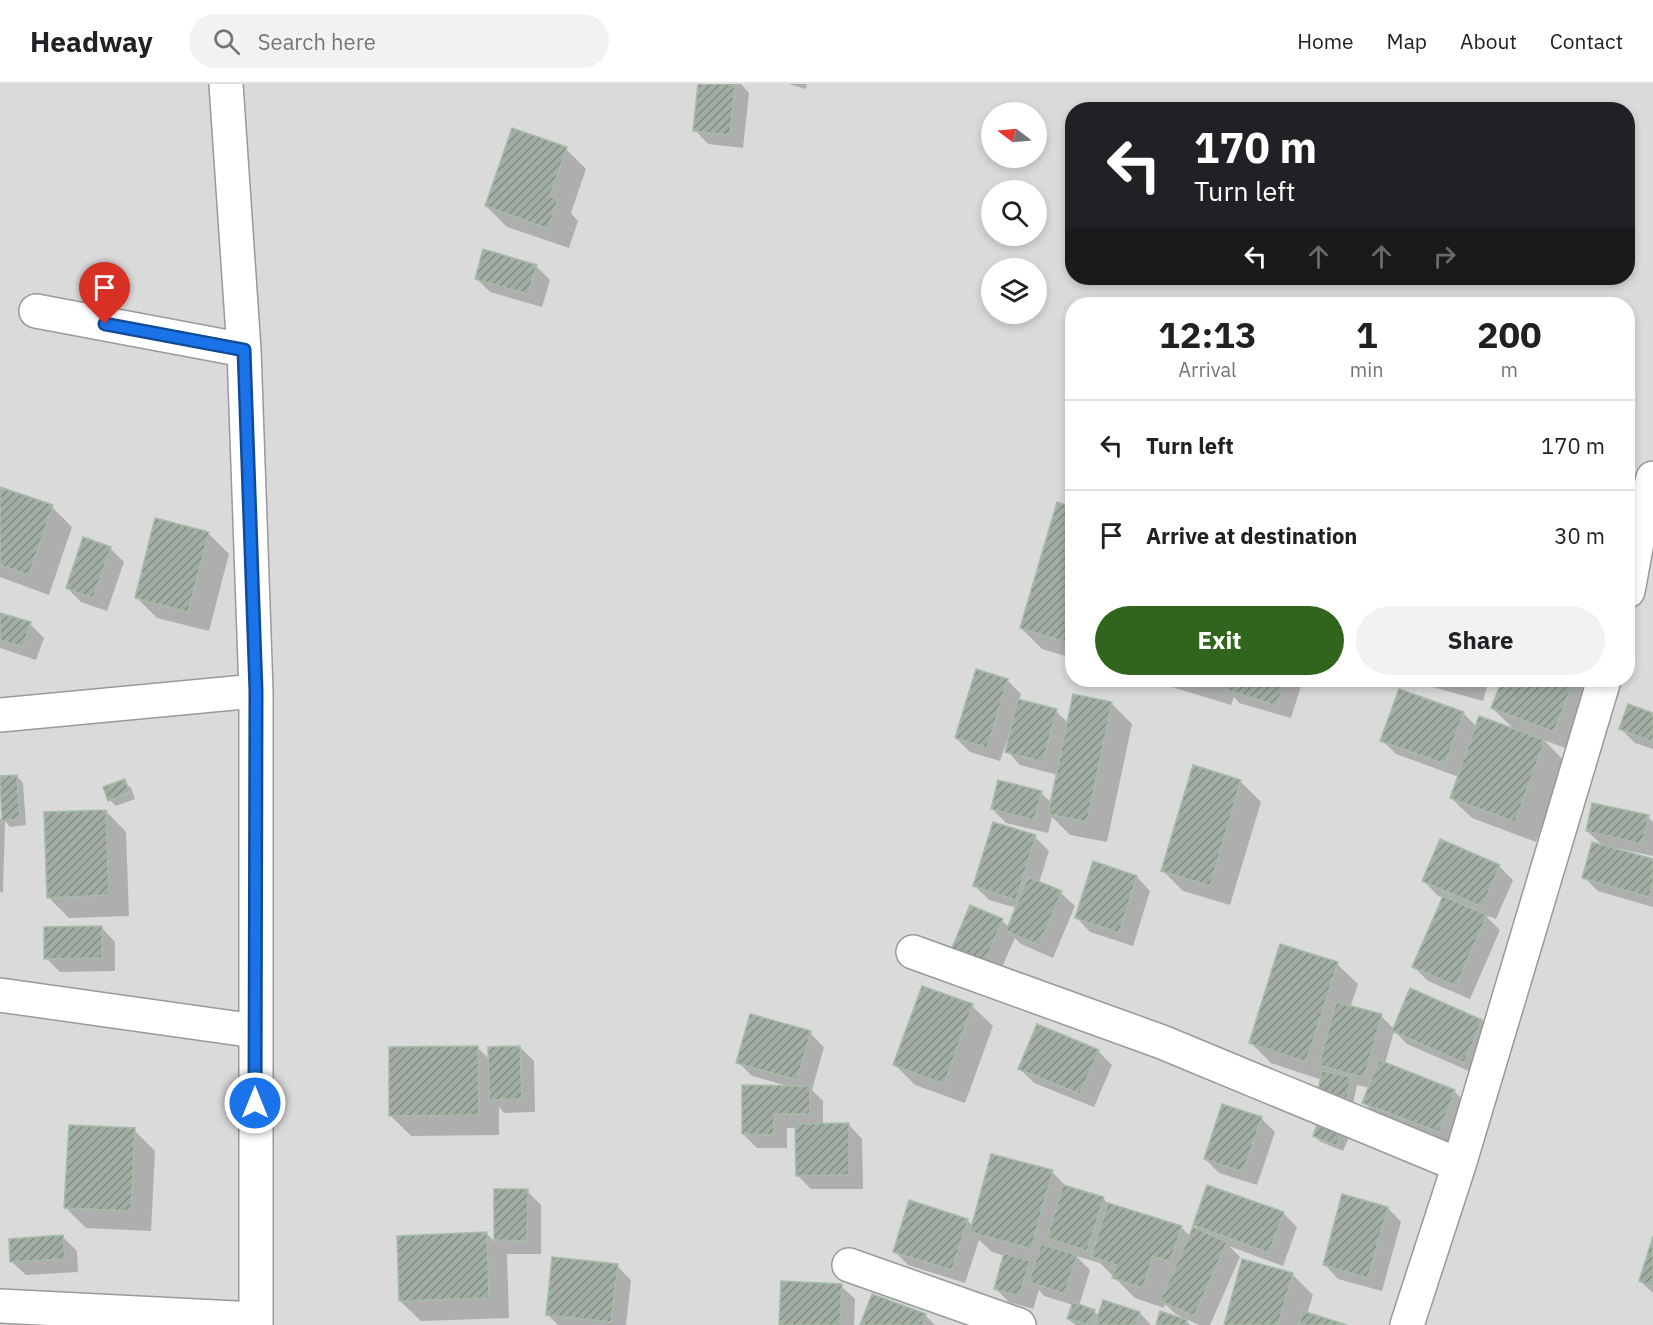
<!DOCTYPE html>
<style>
body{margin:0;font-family:"IBM Plex Sans",sans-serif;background:#f2f2f2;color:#202124;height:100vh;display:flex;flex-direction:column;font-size:22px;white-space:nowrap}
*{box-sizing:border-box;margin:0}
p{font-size:20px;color:#757577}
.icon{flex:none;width:33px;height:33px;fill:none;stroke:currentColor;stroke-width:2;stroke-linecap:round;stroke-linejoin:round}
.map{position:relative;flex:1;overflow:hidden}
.drawer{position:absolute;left:1065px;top:213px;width:570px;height:390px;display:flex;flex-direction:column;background:#fff;border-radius:24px;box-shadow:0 3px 9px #0003}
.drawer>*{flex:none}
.hud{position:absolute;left:1065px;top:18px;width:570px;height:183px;border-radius:24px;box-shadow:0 3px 9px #0003;background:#202124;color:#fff;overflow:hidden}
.needle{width:39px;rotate:286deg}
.tools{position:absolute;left:981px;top:18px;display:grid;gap:12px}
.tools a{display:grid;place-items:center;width:66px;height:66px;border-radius:50%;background:#fff;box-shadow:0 3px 9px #0003;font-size:30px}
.pin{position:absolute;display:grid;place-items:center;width:51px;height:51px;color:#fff;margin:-62px -26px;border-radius:50% 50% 50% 0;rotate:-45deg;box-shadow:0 0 6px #0007}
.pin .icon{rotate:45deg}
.me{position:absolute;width:66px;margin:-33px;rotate:0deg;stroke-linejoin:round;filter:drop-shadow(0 0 4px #0008)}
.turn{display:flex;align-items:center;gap:21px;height:126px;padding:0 30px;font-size:27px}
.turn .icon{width:78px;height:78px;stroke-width:2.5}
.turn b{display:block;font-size:42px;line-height:51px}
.lanes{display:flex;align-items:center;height:57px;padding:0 30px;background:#0003;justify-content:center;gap:30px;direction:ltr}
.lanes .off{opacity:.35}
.eta{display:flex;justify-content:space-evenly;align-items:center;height:102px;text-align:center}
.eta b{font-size:36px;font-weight:700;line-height:42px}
.primary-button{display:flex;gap:12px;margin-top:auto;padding:12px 30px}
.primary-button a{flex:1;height:69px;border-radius:36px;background:#31641c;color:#fff;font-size:24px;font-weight:700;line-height:69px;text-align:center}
.primary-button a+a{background:#f2f2f2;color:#202124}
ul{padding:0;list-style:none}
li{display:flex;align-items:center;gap:18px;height:90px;padding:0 30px;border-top:2px solid #e0e0e0}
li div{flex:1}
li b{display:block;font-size:22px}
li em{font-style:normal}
header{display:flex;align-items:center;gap:36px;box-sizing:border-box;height:84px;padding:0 30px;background:#fff;border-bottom:2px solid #e0e0e0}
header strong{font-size:28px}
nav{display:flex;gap:33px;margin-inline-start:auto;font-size:21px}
.search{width:420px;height:54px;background:#f2f2f2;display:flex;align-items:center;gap:15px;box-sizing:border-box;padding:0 21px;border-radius:33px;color:#757577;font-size:22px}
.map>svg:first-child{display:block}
</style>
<header>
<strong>Headway</strong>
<div class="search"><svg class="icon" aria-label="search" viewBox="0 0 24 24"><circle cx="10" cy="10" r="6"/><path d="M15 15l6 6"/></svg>Search here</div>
<nav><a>Home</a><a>Map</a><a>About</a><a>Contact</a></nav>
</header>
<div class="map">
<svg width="1653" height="1241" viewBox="0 0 1653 1241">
<defs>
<pattern id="building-hatch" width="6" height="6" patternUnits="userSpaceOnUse" patternTransform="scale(1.5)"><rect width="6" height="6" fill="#a2aea3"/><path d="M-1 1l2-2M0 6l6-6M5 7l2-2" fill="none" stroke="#838d84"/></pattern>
</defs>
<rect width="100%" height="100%" fill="#e2ece6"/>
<!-- residential -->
<path fill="#d9dad9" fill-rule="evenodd" d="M0 0H1653V1241H0ZM1072 26H1628V194H1072ZM992 28H1036V74H992ZM992 106H1036V152H992ZM992 184H1036V230H992ZM1072 220H1628V596H1072Z"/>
<!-- shadow -->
<path fill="#0003" d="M700 0H741L749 9 743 64 708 60 695 46Z
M788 0H807L806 5Z
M566 65 586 85 571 129 578 137 569 164 507 143 486 122Z
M536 182 550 196 542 223 490 208 476 194Z
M0 405 52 423 72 443 49 511 0 493Z
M1058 420 1072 425V574L1042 565 1021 544Z
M208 449 229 470 209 547 157 534 136 513Z
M110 464 124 478 107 527 81 518 67 504Z
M0 530 30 540 44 554 36 576 0 564Z
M1007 596 1021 610 1019 617 1056 627 1068 639 1111 619 1132 640 1107 758 1070 751 1052 733 1048 749 1006 739 992 725 1041 709 1052 719 1058 691 1020 681 1007 667 1009 657 1007 656 1000 677 970 668 956 654Z
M1157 596H1303L1291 634 1239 619 1234 613 1231 621 1162 600Z
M1414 596H1489L1483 617 1418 599Z
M1503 596H1603L1575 668 1544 656 1565 678 1536 758 1472 734 1451 714 1459 693 1396 670 1382 656 1463 629 1477 643 1515 646 1492 624Z
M1653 631V665L1635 659 1621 645Z
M17 692 23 699 26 741 10 743 5 737 3 808H0V734L4 738 0 693Z
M124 697 131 704 135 715 116 722 110 716Z
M1240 697 1261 718 1230 821 1183 807 1163 787Z
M106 727 126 748 129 832 69 834 48 813Z
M1648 733 1653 738V772L1616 764 1615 766 1653 777V823L1598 807 1584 793 1604 763 1587 747Z
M1035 753 1049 767 1039 799 1061 809 1075 822 1053 874 1021 860 1015 854 998 892 967 879 1002 837 1009 843 1017 824 989 816 975 802Z
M1499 782 1513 796 1496 835 1485 831 1500 846 1470 915 1428 897 1414 883 1444 814 1437 811 1424 797Z
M1137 793 1150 807 1133 862 1090 848 1077 834Z
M102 844 115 858V887L60 888 46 874Z
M1337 880 1358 900 1350 924 1381 932 1394 945 1411 906 1482 937 1495 951 1478 991 1407 960 1394 947 1385 980 1454 1007 1468 1021 1452 1061 1378 1032 1364 1019 1370 1004 1357 1001 1353 1020 1326 1014 1322 996 1271 979 1251 959Z
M972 922 993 942 965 1019 915 1001 895 981Z
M810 949 824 963 812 1006 823 1017V1041H849L862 1055 863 1105H811L797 1091V1044H787V1064H757L743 1050 788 1002 752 992 738 978Z
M520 963 534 977 535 1028 504 1029 499 1023V1051L411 1052 391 1032 478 964 490 976Z
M1098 967 1112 981 1094 1023 1034 999 1020 985Z
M1261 1034 1275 1048 1257 1101 1219 1089 1205 1075Z
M134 1046 155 1067 151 1147 86 1144 66 1124Z
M1342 1047 1349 1053 1343 1067 1321 1058 1314 1052Z
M1052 1088 1068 1104 1103 1115 1110 1121 1181 1143 1190 1152 1203 1149 1194 1141 1283 1129 1297 1143 1283 1182 1229 1162 1240 1173 1210 1241H1199L1184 1234 1190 1241H1157L1182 1236 1183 1234 1176 1230 1165 1220 1164 1224 1135 1214 1100 1179 1076 1172 1090 1186 1079 1222 1094 1227 1099 1232 1104 1218 1140 1229 1151 1241H1075L1069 1235 1073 1221 1044 1212 1039 1206 1033 1225 1009 1218 995 1204 1005 1172 992 1168 979 1156 965 1199 908 1181 894 1167 967 1136 973 1142Z
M495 1107H527L541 1121V1170H507L509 1234 421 1237 400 1217 487 1150 495 1158Z
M1388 1124 1401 1138 1382 1207 1338 1195 1325 1181Z
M63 1153 77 1167 78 1188 26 1191 12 1178Z
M1653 1157V1209L1640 1197Z
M617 1182 631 1196 626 1241H558L547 1230Z
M1292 1190 1313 1211 1307 1230 1342 1241H1225Z
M841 1202 855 1215 854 1241H780Z
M925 1231 935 1241H862Z"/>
<!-- building -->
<path fill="url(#building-hatch)" stroke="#a6bca9" stroke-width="1.5" d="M698 0H735L730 51 693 47Z
M512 44 567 63 550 112 558 115 548 145 485 122Z
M483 165 537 181 528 210 475 195Z
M0 403 53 421 29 491 0 481Z
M1057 418 1072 423V543L1068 559 1020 544Z
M155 434 209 448 188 528 135 514Z
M83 453 111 463 93 514 66 504Z
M0 529 31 538 23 563 0 556Z
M976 585 1008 595 987 664 955 654Z
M1190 596H1212L1211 602Z
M1227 596H1285L1277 622 1224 605Z
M1502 596H1574L1554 648 1491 624Z
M1399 605 1464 628 1445 680 1380 657Z
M1073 610 1112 618 1087 738 1048 730Z
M1018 615 1057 625 1043 678 1005 668Z
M1628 620 1653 629V658L1619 645Z
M1479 632 1545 656 1515 738 1450 714Z
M1193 681 1241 696 1210 802 1161 787Z
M17 691 20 735 2 737 0 692Z
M125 695 129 708 108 717 103 703Z
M998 696 1042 707 1034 736 991 725Z
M1592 719 1649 731 1642 760 1586 747Z
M106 726 109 811 47 814 44 728Z
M993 738 1036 751 1016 816 973 802Z
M1440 755 1500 781 1482 823 1422 797Z
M1592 758 1653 775V799L1649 813 1582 794Z
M1093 777 1137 792 1119 849 1075 834Z
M1028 793 1062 807 1039 861 1006 847Z
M1443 812 1487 831 1456 902 1412 883Z
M970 821 1003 835 984 880 951 866Z
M102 842V874L44 875V843Z
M1280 860 1338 878 1306 978 1249 959Z
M922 902 973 920 944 1000 893 981Z
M1410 904 1482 936 1464 979 1392 947Z
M1336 918 1382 930 1364 994 1319 981Z
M750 930 811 947 797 996 736 979Z
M1037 940 1099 966 1080 1010 1018 985Z
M478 962 479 1031 389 1032V963Z
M520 962 522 1015 489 1016 488 963Z
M1379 976 1455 1006 1439 1048 1362 1019Z
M1322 987 1351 993 1347 1014 1318 1008Z
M742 1001 810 1002V1030H774V1051L742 1050Z
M1222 1020 1262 1033 1243 1088 1204 1075Z
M1319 1036 1343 1045 1336 1062 1313 1052Z
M849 1039V1091L796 1092 795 1040Z
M69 1041 135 1044 131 1127 64 1124Z
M991 1070 1053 1086 1031 1165 970 1148Z
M1063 1101 1104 1113 1087 1167 1047 1154Z
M1207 1101 1284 1128 1269 1169 1193 1141Z
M494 1105H528L527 1157 494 1156Z
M1342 1110 1388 1123 1368 1194 1323 1181Z
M909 1116 968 1135 952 1186 893 1168Z
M1108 1119 1182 1142 1170 1178 1153 1172 1143 1204 1112 1194 1117 1181 1091 1173Z
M1193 1143 1227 1158 1194 1232 1160 1217Z
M487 1148 489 1214 399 1217 397 1152Z
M63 1151 65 1175 10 1178 9 1155Z
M1653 1152V1202L1639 1197Z
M1041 1160 1077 1171 1065 1210 1029 1198Z
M1004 1169 1030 1177 1019 1212 994 1205Z
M552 1173 618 1180 611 1238 546 1231Z
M1242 1175 1293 1189 1278 1241H1224Z
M781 1197 842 1200 840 1241H779Z
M872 1210 926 1230 922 1241H860Z
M1103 1216 1140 1228 1136 1241H1095Z
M1073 1218 1095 1226 1090 1241 1067 1235Z
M1160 1227 1187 1236 1186 1241H1156Z
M1303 1227 1347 1241H1299Z"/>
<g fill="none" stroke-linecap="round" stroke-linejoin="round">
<!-- minor casing -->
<g stroke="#999" stroke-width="36">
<path id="minor" d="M226 0 244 266 256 607V1241
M36 227 244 266
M1628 507 1638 453 1653 394
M0 631 256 607
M913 868 1162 958 1459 1081
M0 911 255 947
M849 1181 1019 1241
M0 1222 256 1235
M1407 1241 1459 1081 1604 596"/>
</g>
<!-- minor -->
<use href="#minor" stroke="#fff" stroke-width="33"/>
</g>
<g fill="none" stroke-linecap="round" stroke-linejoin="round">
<!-- route casing -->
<g stroke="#114b97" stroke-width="15">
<path id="route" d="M105 240 244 266 256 607 255 1019"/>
</g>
<!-- route -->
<use href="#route" stroke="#1a73e8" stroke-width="10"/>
</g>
</svg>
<div class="tools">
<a><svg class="needle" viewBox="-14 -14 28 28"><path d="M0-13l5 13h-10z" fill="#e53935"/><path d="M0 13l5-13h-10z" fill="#757577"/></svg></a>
<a><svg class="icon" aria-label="search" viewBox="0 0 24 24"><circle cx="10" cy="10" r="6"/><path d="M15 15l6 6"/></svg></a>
<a><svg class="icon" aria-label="layers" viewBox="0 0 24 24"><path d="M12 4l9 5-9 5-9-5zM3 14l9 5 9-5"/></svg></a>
</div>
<div class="pin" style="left:105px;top:240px;background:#d93025"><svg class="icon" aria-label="arrive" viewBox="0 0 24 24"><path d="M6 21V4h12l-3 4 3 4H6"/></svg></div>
<svg class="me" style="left:255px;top:1019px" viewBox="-20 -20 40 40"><circle r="17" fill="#1a73e8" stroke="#fff" stroke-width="3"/><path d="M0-11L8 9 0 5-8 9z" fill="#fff"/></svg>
<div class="hud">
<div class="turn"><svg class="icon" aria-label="left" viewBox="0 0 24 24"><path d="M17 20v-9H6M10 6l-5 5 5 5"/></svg><div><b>170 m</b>Turn left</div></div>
<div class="lanes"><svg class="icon" aria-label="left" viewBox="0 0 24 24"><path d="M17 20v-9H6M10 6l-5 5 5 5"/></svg><svg class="icon off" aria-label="ahead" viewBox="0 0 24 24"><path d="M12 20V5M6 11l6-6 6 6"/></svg><svg class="icon off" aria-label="ahead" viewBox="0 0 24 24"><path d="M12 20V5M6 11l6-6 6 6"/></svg><svg class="icon off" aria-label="right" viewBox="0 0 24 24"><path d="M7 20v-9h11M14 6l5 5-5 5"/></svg></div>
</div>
<section class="drawer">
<div class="eta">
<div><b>12:13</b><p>Arrival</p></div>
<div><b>1</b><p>min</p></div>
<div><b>200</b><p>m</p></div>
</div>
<ul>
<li><svg class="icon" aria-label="left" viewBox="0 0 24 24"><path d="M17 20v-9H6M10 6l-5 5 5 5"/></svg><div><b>Turn left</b></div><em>170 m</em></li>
<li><svg class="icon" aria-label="arrive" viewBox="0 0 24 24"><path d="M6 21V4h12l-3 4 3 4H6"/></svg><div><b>Arrive at destination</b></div><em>30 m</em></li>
</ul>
<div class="primary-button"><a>Exit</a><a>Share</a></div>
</section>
</div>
